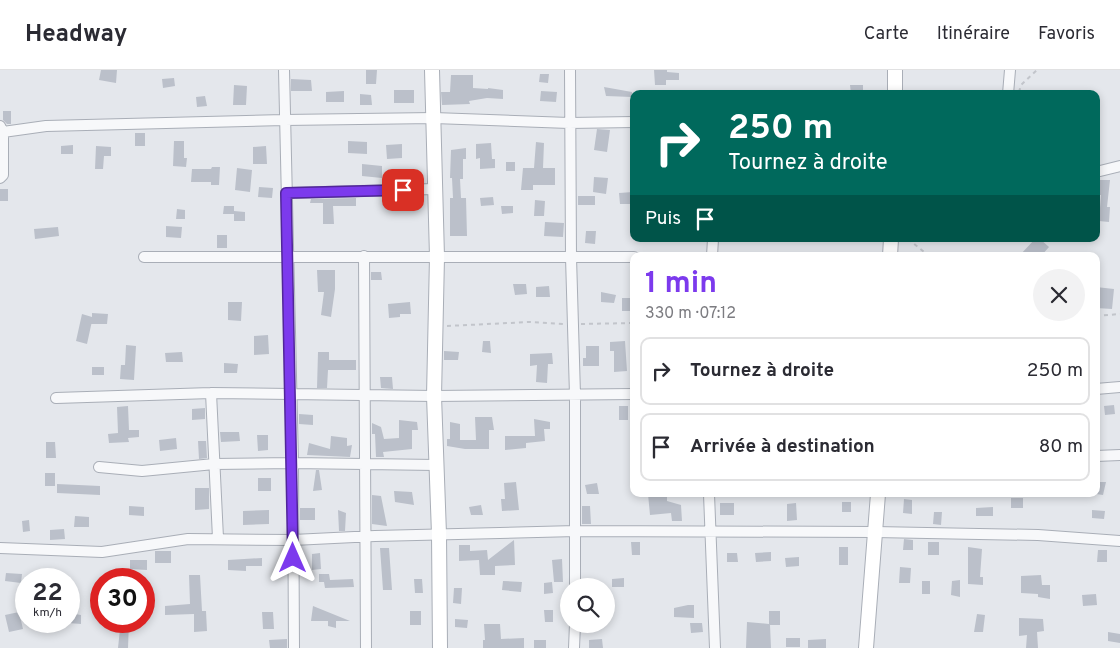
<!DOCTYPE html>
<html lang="fr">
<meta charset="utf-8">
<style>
body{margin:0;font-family:Overpass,sans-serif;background:#f2f2f3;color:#2b2b33;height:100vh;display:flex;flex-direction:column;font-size:19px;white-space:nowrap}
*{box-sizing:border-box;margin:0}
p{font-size:16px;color:#7c7c81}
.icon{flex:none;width:28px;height:28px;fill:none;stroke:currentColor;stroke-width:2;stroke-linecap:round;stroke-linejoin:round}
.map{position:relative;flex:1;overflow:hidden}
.drawer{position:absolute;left:630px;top:182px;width:470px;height:245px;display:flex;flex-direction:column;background:#fff;border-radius:10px;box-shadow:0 2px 8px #0003}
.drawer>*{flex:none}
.top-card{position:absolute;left:630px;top:20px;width:470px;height:152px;border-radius:10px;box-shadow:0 2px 8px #0003;background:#00695c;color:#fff;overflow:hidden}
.tools{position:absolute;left:560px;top:508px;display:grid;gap:10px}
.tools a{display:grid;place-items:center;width:55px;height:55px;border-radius:50%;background:#fff;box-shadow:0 2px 8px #0003;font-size:25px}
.speed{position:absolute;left:15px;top:498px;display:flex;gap:10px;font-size:25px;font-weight:700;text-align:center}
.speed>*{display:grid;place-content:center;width:65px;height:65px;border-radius:50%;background:#fff;box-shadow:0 2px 8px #0003;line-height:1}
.speed small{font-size:12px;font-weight:400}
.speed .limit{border:8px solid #d22;background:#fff;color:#111}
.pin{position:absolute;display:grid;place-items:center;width:42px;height:42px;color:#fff;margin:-21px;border-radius:10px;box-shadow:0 2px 8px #0006}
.me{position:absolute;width:55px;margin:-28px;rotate:0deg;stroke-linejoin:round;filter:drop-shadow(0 0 4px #0008)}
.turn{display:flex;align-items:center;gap:18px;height:105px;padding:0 15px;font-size:22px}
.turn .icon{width:65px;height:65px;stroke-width:2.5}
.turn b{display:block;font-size:35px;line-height:42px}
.then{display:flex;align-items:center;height:48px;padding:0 15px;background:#0003;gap:10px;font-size:19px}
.round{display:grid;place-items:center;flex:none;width:52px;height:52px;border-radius:26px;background:#f2f2f3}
.overview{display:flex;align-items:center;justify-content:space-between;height:85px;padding:0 15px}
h1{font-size:30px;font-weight:700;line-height:38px;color:#7c3aed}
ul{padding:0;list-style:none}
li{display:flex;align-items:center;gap:15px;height:68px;margin:0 10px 8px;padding:0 5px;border:2px solid #e1e1e2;border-radius:10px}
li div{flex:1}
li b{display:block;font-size:19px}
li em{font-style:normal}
header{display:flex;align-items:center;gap:30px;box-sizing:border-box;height:70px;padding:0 25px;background:#fff;border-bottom:1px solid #e1e1e2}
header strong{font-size:24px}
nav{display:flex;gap:28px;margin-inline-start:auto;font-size:18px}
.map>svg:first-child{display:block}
</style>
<header>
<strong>Headway</strong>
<nav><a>Carte</a><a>Itinéraire</a><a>Favoris</a></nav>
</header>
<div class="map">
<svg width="1120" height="578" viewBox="0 0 1120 578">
<rect width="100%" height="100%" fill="#e4e7ec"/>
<!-- building -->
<path fill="#bbc0ca" d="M101 0H117L116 13 99 10Z
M366 0H377L376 14H366Z
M654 0H667V2L679 3V10H666V15H655Z
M540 4H549L548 13 539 12Z
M451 5H473V18L488 19V18L503 20V29L487 28 469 31 470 34 442 35 441 22H450Z
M174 8 175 16 163 18 162 9Z
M291 9 311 10 312 21H291Z
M234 15 247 16 246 35H233Z
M850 15H863V24H851Z
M604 17 632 22V27L606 26Z
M394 20H414V33H394Z
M344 21V32H326V22Z
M541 21 557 22 556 32 540 31Z
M360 24 371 25 372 35H360Z
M205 26 207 36 197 37 196 27Z
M3 41H11V54H7L3 50Z
M597 59 610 60 607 82 594 80Z
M135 63H145V76H135Z
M174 71H184V88H187L186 97 173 96Z
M348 71 367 72V84L348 83Z
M536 72 544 73 543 98H555V115H533V120H521L523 98H534Z
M491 73 492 89H495V98L480 99V88L476 89V74Z
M402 74V88L387 89 386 75Z
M73 75V84H61V76Z
M96 76 111 77V86H104L103 99H95Z
M266 76 267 94H253V77Z
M466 78V89H463V109H460L461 128H466L467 166H450V128H453L452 108H450L451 80Z
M506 92H515V101H506Z
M362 94 382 96V108L362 106Z
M212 97H220L219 115H211V112H191L192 99H211Z
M237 98 252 100 250 122 235 120Z
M594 107 608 108 606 124 593 122Z
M1099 110H1110L1107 137H1110L1109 152 1099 151 1101 125H1099Z
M259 117 273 118 272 128 258 127Z
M0 119H8V131H0Z
M633 122V134H620L619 123Z
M423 126 424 131 400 132V127Z
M578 126H595V135H578Z
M493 127 494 135 481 136 480 128Z
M356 128V136H333L334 154H323V133H310L311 129Z
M535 130 545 131 544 146H534Z
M224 136H234V141L245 142V151H234V144H223Z
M501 136H513V143L502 144Z
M177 139 185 140V149H176Z
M545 152 564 153 563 167 544 166Z
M166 156 182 157 181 168 166 167Z
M58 157 59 166 35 169 34 159Z
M586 161H596L595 174 585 173Z
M217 165H227V178H217Z
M1035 169H1040L1049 177 1041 186H1019Z
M317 200H335V219L331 247 321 245 324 222H318Z
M371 202H381L382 210H371Z
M513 214H526L527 224 515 225Z
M549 216 550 227H536V217Z
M1096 217 1114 219 1112 239 1096 238Z
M601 222 616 225 614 233 601 232Z
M622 228H630V241H622Z
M228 232H242L241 251 228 250Z
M410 232 411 244H400V247L389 248 388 234Z
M92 243 108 244 107 254H91L92 251 87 274 76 271 82 244 92 247Z
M268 265 269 284 254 285V266Z
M483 271H490L491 283 482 282Z
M625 271 627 301 614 302V281H610V272Z
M126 275 136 276 134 310 120 309 121 295H125Z
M586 276H599V296H583V288H586Z
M444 281 459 282 458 290H444Z
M182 282 183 292H166L165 283Z
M318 282H329V290H356V300H328L327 318H317Z
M552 283 553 294H548L547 313 536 312 537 295 530 296V284Z
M224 293 238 294 237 303H224Z
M92 297H104V305H92Z
M380 307H392L393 319 381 318Z
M1114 335 1115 344 1105 345 1104 336Z
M128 336 129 360H139V367L128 368 129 372 109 373 108 364 118 363 117 337Z
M619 336H628V350H619Z
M205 338V349L192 350V339Z
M299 344 313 345V355L299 354Z
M475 347H492L494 360H489V379H465L447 376V369H450V352L460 354V370H476Z
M534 349 550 352V359H544L545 371 526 373V378L505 380V366H535Z
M399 350 417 352 418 360H412V379L383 382 384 387H376L375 364H372V353L381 357 384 369 399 368Z
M220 362H239L240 371 221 372Z
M257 365H268V380L258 381Z
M331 366 347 368V376L352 375 350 387 307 385 309 373 330 379Z
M176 368 177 379 160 381 159 370Z
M198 371H206L207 388 199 389Z
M46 372H55L56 388H46Z
M316 400H319L322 420 313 421Z
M45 403H55V416H45Z
M258 408H271V421H258Z
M516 412 519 440 502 441 501 429H505L504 413Z
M1096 412H1106L1103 425 1096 424Z
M597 413 599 424H587L585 415Z
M57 414 100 416V425L57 423Z
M195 418H209V439L195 440Z
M394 421 412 422 414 435 395 432Z
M648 424H667V431L681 435 682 451H672L671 443 650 445Z
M372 425 381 426 387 456 372 454Z
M1011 428H1023V438H1011Z
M904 429 912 430V444L903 443Z
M842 432H851V442H842Z
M720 433H734V445H720Z
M796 433 797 450 787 451V434Z
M481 435 483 445H471L469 437Z
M129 436 144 437V446L129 445Z
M582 436H590L591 454H582Z
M993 437V446H976V438Z
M300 438H315V450H300Z
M269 440V454L243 455V441Z
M338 440 346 443 345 461H339Z
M1092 440 1105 441 1104 449 1092 448Z
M934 442H942L941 455 933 454Z
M75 446 89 447V457H74Z
M29 450 30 461 23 462 22 451Z
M64 459 65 469 50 470V460Z
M904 469 913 470V480H903Z
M514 470 515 495 495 496V505H480L479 490 459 491V475H470V481L487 480 488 490Z
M631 472H640V485H632Z
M928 472H939V485H928Z
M839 477H848V495H839Z
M968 477 982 479 980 507H983V515L968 514Z
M380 478H389L392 520H383Z
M1098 480H1107V492H1097Z
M155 481H171V493H155Z
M771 482V491L756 492 755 483Z
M320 483 321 499 312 500V484Z
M727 483H737L738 492H727Z
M799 487V496L786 497 785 488Z
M262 488V496H246V501L228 500V490Z
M562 489 563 512H554L552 490Z
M130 490H147V500L130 499Z
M900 497 911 498 910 513H899Z
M6 503 22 504 21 513 5 511Z
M319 504H329L330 510 353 509 354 517 325 518 324 512H319Z
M189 505H200L202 541H206L207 561 194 562V544L165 545V536L190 534Z
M1041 505 1042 515H1050V529L1038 527V524L1021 523V506Z
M624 508V517H612V509Z
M414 509H422L423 523H415Z
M960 510V527L951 525 952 511Z
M503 511 522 512 521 522 502 520Z
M922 511H930V524H922Z
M552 512 553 523 544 524V513Z
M454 518H462L461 534 453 533Z
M1096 524 1097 535 1083 536 1082 525Z
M688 535H694V548L674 547V538Z
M313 536 350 551H336V558L328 556V551H311Z
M544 540H553V552H545Z
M410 541H421V555H410Z
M769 541H780V555H770L771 578H746L747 552 769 554Z
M19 542 23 559 9 562 5 545Z
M262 542H273L274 559H263Z
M69 543 81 545V554L68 553Z
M977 544 985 545 983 562H974Z
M1019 548 1043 549 1044 561 1037 562 1038 578H1026L1027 565 1019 566Z
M455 549 468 550 467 558 455 557Z
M111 551H129L128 578H118L120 559H111Z
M690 553H702L703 562 691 563Z
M484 554H500L501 569 524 568V578H483V570H485Z
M1108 562 1120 564V573L1108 571Z
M786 568H800V577H786Z
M287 569V578H270L269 570Z
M602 569 603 578H589V570Z
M826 569V578H808V570Z
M534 570H546V578H534Z"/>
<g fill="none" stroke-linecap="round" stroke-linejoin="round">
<!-- street casing -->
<g stroke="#a9aeb7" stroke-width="12">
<path id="street" d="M284 0 293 393 294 578
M570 0 571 187 575 325V516
M1008 24 1010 0
M0 56 3 62 46 56 284 50 434 48 569 53 634 52
M1096 102 1120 96
M0 108 3 105V62
M286 123 435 119
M364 186 366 578
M712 186 713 169
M144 187H634
M1096 319 1120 317
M211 323 218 468
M56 328 211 323 434 326 634 324
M1096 386 1120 385
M99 397 142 401 214 394 293 393 436 395
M709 424 715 578
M0 478 102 482 188 469 293 470 375 466 576 461 875 462 1038 465 1120 471
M574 578 575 554"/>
</g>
<!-- secondary casing -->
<g stroke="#a9aeb7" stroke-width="16">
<path id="secondary" d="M432 0 437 187 434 326 439 464 440 578
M895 24V0
M890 186 891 169
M866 578 878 424"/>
</g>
<!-- path -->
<path stroke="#c2c5cb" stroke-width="2" stroke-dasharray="4 4" stroke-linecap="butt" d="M1019 22 1021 15 1037 0
M908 169 929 186
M1096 246 1120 244
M581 254 634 253
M447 256 529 252 564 254"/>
<!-- street -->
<use href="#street" stroke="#f7f8fa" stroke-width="10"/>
<!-- secondary -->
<use href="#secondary" stroke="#fff" stroke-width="14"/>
</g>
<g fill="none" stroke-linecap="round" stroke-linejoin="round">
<!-- route casing -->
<g stroke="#51269a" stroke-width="12">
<path id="route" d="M293 488 286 123 403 120"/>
</g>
<!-- route -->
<use href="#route" stroke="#7c3aed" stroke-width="9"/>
</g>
</svg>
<div class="tools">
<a><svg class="icon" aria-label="search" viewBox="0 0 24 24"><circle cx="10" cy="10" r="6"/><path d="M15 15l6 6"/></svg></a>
</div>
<div class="speed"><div>22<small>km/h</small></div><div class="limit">30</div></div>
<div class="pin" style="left:403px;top:120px;background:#d93025"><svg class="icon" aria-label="arrive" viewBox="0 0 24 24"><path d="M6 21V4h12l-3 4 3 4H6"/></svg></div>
<svg class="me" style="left:293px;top:488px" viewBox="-20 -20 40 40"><path d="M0-17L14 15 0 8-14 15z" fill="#7c3aed" stroke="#fff" stroke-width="4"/></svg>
<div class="top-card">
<div class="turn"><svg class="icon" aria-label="right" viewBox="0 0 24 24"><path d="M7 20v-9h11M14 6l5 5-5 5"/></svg><div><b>250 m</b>Tournez à droite</div></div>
<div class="then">Puis<svg class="icon" aria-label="arrive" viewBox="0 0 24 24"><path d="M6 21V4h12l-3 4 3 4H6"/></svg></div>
</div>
<section class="drawer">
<div class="overview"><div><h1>1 min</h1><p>330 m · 07:12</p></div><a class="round"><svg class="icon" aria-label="close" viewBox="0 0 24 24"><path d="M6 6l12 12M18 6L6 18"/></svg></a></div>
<ul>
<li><svg class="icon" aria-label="right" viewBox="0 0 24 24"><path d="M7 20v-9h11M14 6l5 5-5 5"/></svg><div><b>Tournez à droite</b></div><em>250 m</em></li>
<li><svg class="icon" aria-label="arrive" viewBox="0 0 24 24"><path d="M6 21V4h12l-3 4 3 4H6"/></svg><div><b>Arrivée à destination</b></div><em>80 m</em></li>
</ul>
</section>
</div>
